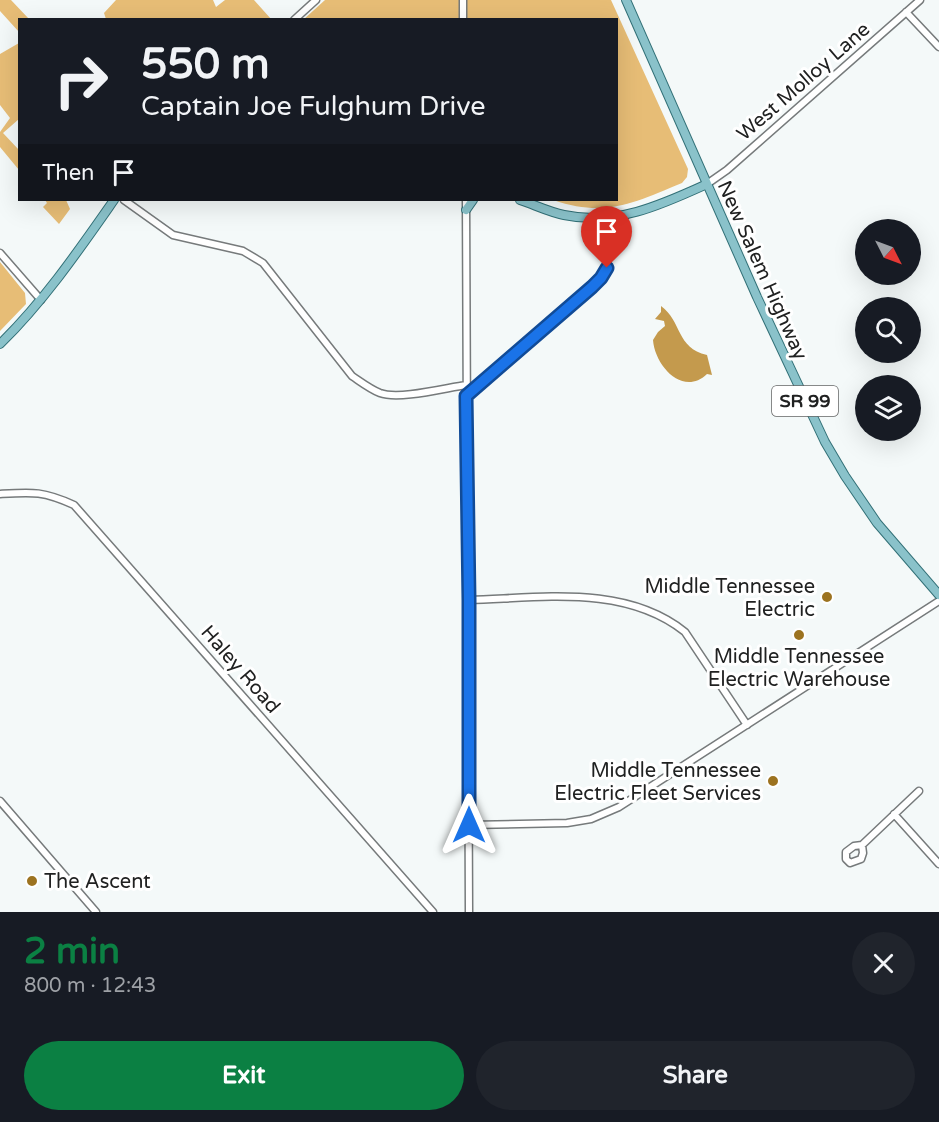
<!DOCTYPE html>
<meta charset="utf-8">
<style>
body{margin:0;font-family:"Varela Round",sans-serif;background:#20242c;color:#f1f3f6;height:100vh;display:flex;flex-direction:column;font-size:22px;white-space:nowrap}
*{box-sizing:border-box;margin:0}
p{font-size:20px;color:#9ea1a6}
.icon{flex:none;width:33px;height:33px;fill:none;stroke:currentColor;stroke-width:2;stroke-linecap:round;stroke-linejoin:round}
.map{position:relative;height:912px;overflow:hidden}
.side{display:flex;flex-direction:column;background:#171b24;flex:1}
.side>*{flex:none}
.top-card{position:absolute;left:18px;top:18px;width:600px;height:183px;border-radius:0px;box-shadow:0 6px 24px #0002;background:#171b24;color:#f1f3f6;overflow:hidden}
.needle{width:39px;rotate:132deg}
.tools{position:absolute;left:855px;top:219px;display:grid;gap:12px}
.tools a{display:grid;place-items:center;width:66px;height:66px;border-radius:50%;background:#171b24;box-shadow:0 6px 24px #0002;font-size:30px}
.pin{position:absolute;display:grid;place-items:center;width:51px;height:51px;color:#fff;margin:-62px -26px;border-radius:50% 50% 50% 0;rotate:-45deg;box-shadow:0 0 6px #0007}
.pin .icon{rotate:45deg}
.me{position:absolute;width:66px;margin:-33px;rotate:0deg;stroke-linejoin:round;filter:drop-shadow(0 0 4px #0008)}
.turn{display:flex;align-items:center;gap:21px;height:126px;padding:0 24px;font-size:27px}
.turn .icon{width:78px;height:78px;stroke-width:2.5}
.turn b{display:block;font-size:42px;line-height:51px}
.then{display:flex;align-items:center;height:57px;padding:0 24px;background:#0003;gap:12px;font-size:22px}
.round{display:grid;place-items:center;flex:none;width:63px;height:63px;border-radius:32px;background:#20242c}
.headline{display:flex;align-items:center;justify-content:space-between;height:102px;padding:0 24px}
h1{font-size:36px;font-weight:800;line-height:45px;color:#0b8043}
.cta{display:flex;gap:12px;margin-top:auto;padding:12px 24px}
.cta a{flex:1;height:69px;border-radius:36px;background:#0b8043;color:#fff;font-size:24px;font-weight:800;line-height:69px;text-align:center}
.cta a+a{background:#20242c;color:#f1f3f6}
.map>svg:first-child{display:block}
</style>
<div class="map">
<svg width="939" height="912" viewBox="0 0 939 912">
<rect width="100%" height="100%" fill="#f4f9f9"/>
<!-- green -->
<path fill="#e7bd76" d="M0 0H11L29 19 20 20 19 32 0 11Z
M116 0H213L216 7 225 0H254L271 19H106L104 13Z
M325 0H460V19L303 20Z
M466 0H611L688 169 687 177 682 183C633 203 606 218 553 200H616V20L466 19Z
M19 43V119L3 133 19 150V170L0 147V132L10 118 0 105V54Z
M45 200H66L70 209 59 224 43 207 47 203Z
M0 262 25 293 26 304 0 331Z"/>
<!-- water -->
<path fill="#c49a4d" d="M661 306C682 321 676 348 707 355L712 375 707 374C683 397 655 366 653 340L658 332 665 326 664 321 655 319 661 312Z"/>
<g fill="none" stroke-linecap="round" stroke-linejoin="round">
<!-- minor casing -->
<g stroke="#767a7b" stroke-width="9">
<path id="minor" d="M463 0V20
M906 12 939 47
M294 20 316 0
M707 184 727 170 920 0
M124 200 173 235 243 251 263 263 352 376C361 382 370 389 380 393 399 400 445 388 466 385
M466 200C466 437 469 674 469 912
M592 218 607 232 609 238
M0 253 41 300
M466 396 601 278C610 262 606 255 609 239 611 230 620 222 626 215
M0 494C33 492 43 491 74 505L433 912
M469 600C541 598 625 584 685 632L747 725
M0 801 96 912
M894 814 939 864
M469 825 567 823 591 819 619 807 939 601
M862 845 919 791
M862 845 863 853 861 859 850 863 846 859V852L854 846Z"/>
</g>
<!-- major casing -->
<g stroke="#327077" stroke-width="10">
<path id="major" d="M626 0 757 297 825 442 845 476 877 523 939 595
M520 200C535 205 549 212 564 215 616 226 661 205 707 184
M466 210 473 200
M0 344C44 301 79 250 114 200"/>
</g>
<!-- minor -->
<use href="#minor" stroke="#fff" stroke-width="6"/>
<!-- major -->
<use href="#major" stroke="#8ac2ca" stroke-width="8"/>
</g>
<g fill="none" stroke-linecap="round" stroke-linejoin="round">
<!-- route casing -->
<g stroke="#114b97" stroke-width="15">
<path id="route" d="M469 825V600L466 396 592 287 601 278 607 268"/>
</g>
<!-- route -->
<use href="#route" stroke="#1a73e8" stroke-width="10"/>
</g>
<!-- markers -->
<g fill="#9c7320" stroke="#fff" stroke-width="2">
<circle cx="827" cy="597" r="6"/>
<circle cx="799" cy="635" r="6"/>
<circle cx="773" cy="781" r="6"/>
<circle cx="32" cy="881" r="6"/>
</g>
<g text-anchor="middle" stroke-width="6" stroke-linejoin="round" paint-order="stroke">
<!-- shield labels -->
<rect fill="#fff" stroke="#636464" stroke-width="1.5" x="772" y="386" width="66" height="30" rx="4.5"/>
<g font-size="18" font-weight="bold" fill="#202121">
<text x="805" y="407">SR 99</text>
</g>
<!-- street labels -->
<g font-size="20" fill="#202121" stroke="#fff">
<text transform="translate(803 81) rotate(-41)" y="7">West Molloy Lane</text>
<text transform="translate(763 270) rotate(66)" y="7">New Salem Highway</text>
<text transform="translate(241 669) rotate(49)" y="7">Haley Road</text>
</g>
<!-- poi labels -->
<g font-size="20" fill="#202121" stroke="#fff" text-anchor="end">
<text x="815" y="593">Middle Tennessee<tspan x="815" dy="23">Electric</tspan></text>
<text x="799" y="663" text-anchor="middle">Middle Tennessee<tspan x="799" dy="23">Electric Warehouse</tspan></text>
<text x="761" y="777">Middle Tennessee<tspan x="761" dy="23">Electric Fleet Services</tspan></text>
<text x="44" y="888" text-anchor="start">The Ascent</text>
</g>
</g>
</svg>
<div class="tools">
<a><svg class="needle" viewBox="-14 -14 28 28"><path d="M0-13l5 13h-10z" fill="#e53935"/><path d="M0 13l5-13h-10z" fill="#9ea1a6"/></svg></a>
<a><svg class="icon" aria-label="search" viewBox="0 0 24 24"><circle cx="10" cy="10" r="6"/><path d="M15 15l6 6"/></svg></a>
<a><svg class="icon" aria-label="layers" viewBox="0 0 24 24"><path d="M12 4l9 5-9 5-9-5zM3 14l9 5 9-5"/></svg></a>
</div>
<div class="pin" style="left:607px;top:268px;background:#d93025"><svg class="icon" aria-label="arrive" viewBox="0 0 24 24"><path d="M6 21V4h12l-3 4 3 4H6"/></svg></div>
<svg class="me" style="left:469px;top:825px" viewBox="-20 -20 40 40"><path d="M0-17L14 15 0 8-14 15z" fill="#1a73e8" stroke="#fff" stroke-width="4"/></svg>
<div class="top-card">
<div class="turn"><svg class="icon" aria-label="right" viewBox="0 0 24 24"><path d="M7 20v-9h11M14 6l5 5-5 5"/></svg><div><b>550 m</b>Captain Joe Fulghum Drive</div></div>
<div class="then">Then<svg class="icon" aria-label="arrive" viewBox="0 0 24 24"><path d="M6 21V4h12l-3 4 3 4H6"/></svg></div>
</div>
</div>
<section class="side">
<div class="headline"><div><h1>2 min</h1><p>800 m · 12:43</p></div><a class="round"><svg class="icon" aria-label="close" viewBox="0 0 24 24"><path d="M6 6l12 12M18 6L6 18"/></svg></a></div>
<div class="cta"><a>Exit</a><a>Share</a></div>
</section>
